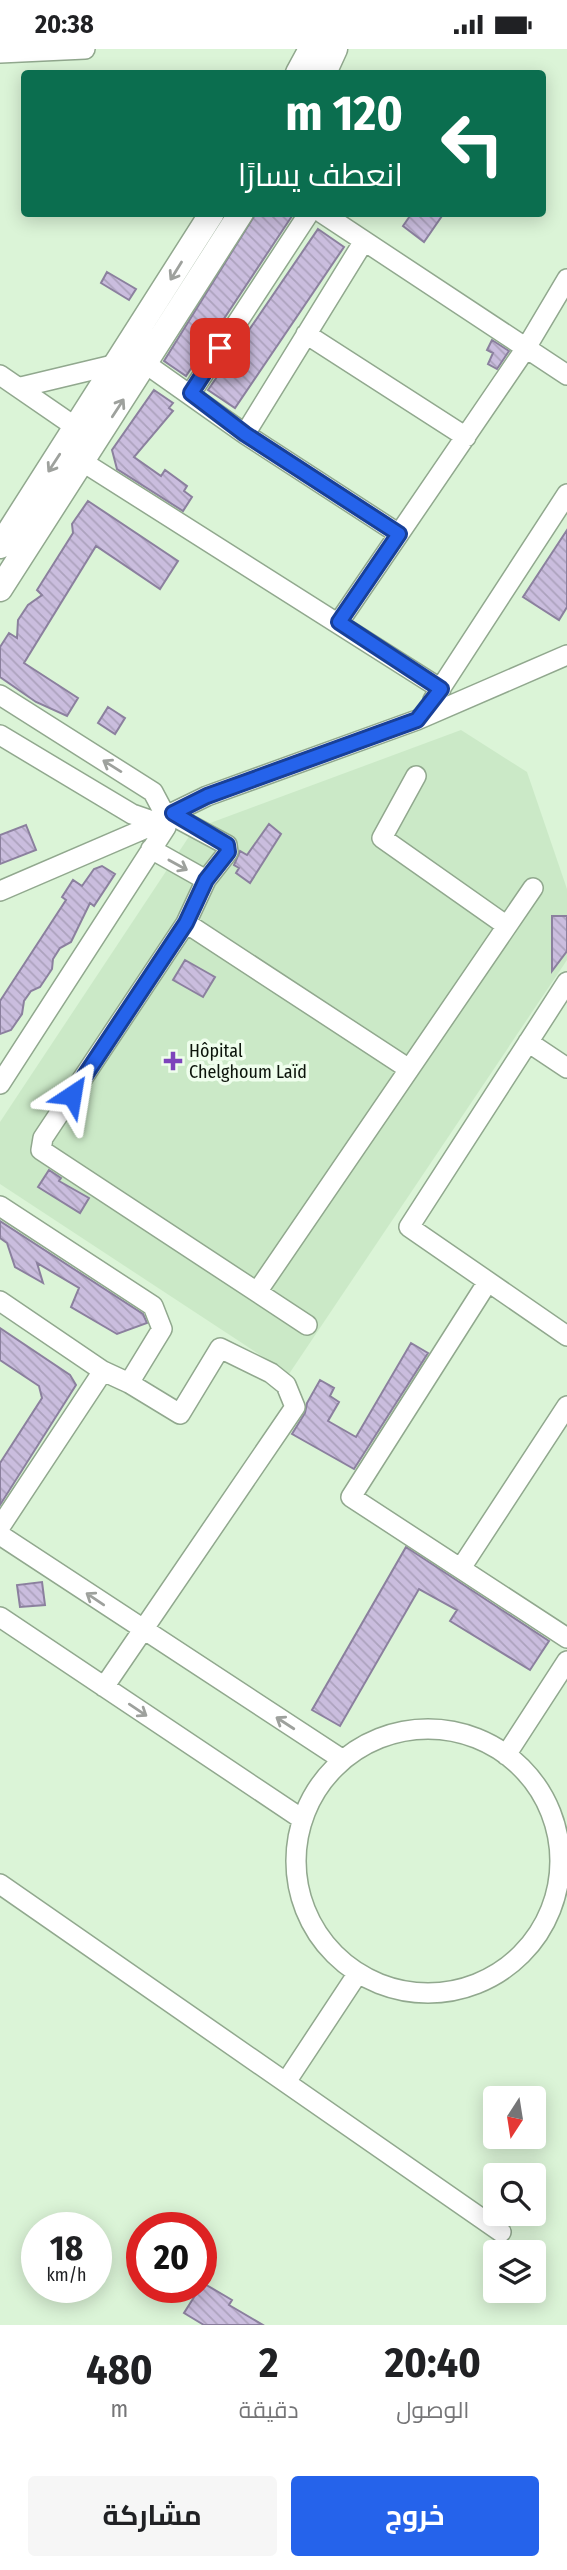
<!DOCTYPE html>
<html lang="ar">
<meta charset="utf-8">
<style>
body{margin:0;font-family:"Fira Sans Condensed",Cairo,sans-serif;background:#f6f6f6;color:#202124;direction:rtl;height:100vh;display:flex;flex-direction:column;font-size:26px;white-space:nowrap}
*{box-sizing:border-box;margin:0}
p{font-size:23px;color:#757577}
.icon{flex:none;width:38px;height:38px;fill:none;stroke:currentColor;stroke-width:2;stroke-linecap:round;stroke-linejoin:round}
.map{position:relative;height:2276px;overflow:hidden;direction:ltr}
.side{display:flex;flex-direction:column;background:#fff;flex:1}
.side>*{flex:none}
.top-card{position:absolute;left:21px;top:21px;width:525px;height:147px;border-radius:7px;box-shadow:0 4px 18px #0003;direction:rtl;background:#0b6e4f;color:#fff;overflow:hidden}
.needle{width:46px;rotate:192deg}
.tools{position:absolute;left:483px;top:2037px;display:grid;gap:14px}
.tools a{display:grid;place-items:center;width:63px;height:63px;border-radius:7px;background:#fff;box-shadow:0 4px 18px #0003;font-size:35px}
.speed{position:absolute;left:21px;top:2163px;display:flex;gap:14px;font-size:35px;font-weight:700;text-align:center}
.speed>*{display:grid;place-content:center;width:91px;height:91px;border-radius:50%;background:#fff;box-shadow:0 4px 18px #0003;line-height:1}
.speed small{font-size:18px;font-weight:400}
.speed .limit{border:10px solid #d22;background:#fff;color:#111}
.pin{position:absolute;display:grid;place-items:center;width:60px;height:60px;color:#fff;margin:-30px;border-radius:14px;box-shadow:0 4px 10px #0006}
.me{position:absolute;width:77px;margin:-38px;rotate:33deg;stroke-linejoin:round;filter:drop-shadow(0 0 5px #0008)}
.turn{display:flex;align-items:center;gap:24px;height:147px;padding:0 28px;font-size:32px}
.turn .icon{width:91px;height:91px;stroke-width:2.5}
.turn b{display:block;font-size:49px;line-height:60px}
.eta{display:flex;justify-content:space-evenly;align-items:center;height:119px;text-align:center}
.eta b{font-size:42px;font-weight:700;line-height:49px}
.button{display:flex;gap:14px;margin-top:auto;padding:14px 28px}
.button a{flex:1;height:80px;border-radius:7px;background:#2563eb;color:#fff;font-size:28px;font-weight:700;line-height:80px;text-align:center}
.button a+a{background:#f6f6f6;color:#202124}
.status{display:flex;justify-content:space-between;align-items:center;height:49px;padding:0 35px;background:#fff;direction:ltr}
.status svg{height:19px;fill:currentColor}
.map>svg:first-child{display:block}
</style>
<div class="status"><b>20:38</b><svg viewBox="0 0 49 12"><path d="M0 12V9h3v3zM5 12V6h3v6zM10 12V3h3v9zM15 12V0h3v12zM26 1h20v11H26zM47 4h2v5h-2z"/></svg></div>
<div class="map">
<svg width="567" height="2276" viewBox="0 0 567 2276">
<defs>
<pattern id="building-back-hatch" width="6" height="6" patternUnits="userSpaceOnUse" patternTransform="scale(1.75)"><rect width="6" height="6" fill="#cabdde"/><path d="M-1 5l2 2M0 0l6 6M5-1l2 2" fill="none" stroke="#aca2bd"/></pattern>
</defs>
<rect width="100%" height="100%" fill="#dbf4d7"/>
<!-- built -->
<path fill="#cbe9c7" d="M461 681 527 723 567 840V911L289 1325 0 1135V1073L194 780Z"/>
<!-- building -->
<path fill="url(#building-back-hatch)" stroke="#8b809e" stroke-width="2" d="M294 164 186 327 164 312 256 164Z
M412 164H444L424 193 403 177Z
M318 180 344 198 235 359 208 341Z
M107 223 136 240 129 251 101 234Z
M492 291 509 302 497 320 488 315 493 304 487 301Z
M154 341 173 354 169 359 173 362 134 408 161 427 165 421 187 437 184 442 192 448 183 462 117 420 112 401Z
M88 452 178 512 160 540 96 497 24 614 78 649 67 667 36 653 0 628V598L9 584 17 589 18 571 28 556 42 546 37 541 73 484 72 475Z
M567 481V558L559 571 523 548Z
M108 658 125 669 115 685 98 674Z
M269 775 281 785 250 834 236 824 239 819 234 816 240 802 247 806Z
M26 776 36 801 0 815V786Z
M102 817 115 825 94 857 90 854 71 893 60 899 53 910 52 920 40 938 31 942 24 952 22 965 11 981 0 985V952L66 851 62 848 73 831 82 837 94 820Z
M552 867H567V902L552 922Z
M185 911 215 928 203 948 173 931Z
M49 1121 61 1129 59 1132 89 1149 80 1164 38 1138Z
M0 1172 143 1265 147 1274 117 1285 71 1258 79 1239 37 1214 43 1234 15 1218 7 1194 0 1189Z
M0 1279 70 1326 76 1336 0 1456V1414L42 1349 39 1337 0 1311Z
M411 1294 428 1304 354 1420 292 1385 305 1364 307 1354 320 1331 334 1339 330 1347 339 1353 328 1372 356 1388Z
M406 1498 549 1592 530 1621 450 1572 457 1561 419 1540 340 1677 312 1661Z
M42 1533 45 1556 20 1558 17 1536Z
M203 2234 232 2251 229 2256 263 2276H204L184 2264Z"/>
<g fill="none" stroke-linecap="round" stroke-linejoin="round">
<!-- minor casing -->
<g stroke="#91a88e" stroke-width="22">
<path id="minor" d="M0 4 85 0
M322 164 567 326
M306 285 466 388
M146 315 245 385 399 485
M0 326 77 379 83 413 441 640
M21 338 117 315
M191 344 309 164
M245 385 364 192
M339 573 526 299 567 230
M0 646 153 743 162 760
M433 651 567 445
M0 686 132 765 158 774
M416 727 382 789 507 877
M172 764 207 747 417 671 567 606
M173 767 227 796 228 803 206 831 186 874 43 1089 41 1101 307 1276
M151 800 206 831
M0 842 158 774
M186 874 409 1020
M567 933 409 1178 567 1287
M528 993 567 1019
M0 1035 166 778
M0 1157 153 1257 162 1280 129 1334 103 1322 0 1252
M487 1234 351 1448 567 1589
M257 1243 533 839
M0 1478 103 1322
M0 1486 343 1711
M461 1519 567 1357
M0 1568 302 1770
M104 1638 295 1358 286 1336 271 1324 220 1299 180 1365 129 1334
M296 1812a132 132 0 1 1 264 0a132 132 0 1 1-264 0Z
M506 1706 567 1612
M0 1835 501 2183
M286 2033 358 1924"/>
</g>
<!-- major casing -->
<g stroke="#91a88e" stroke-width="27">
<path id="major" d="M298 24 311 0
M324 24 335 0
M0 497 212 164
M0 540 241 164"/>
</g>
<!-- minor -->
<use href="#minor" stroke="#fff" stroke-width="19"/>
<!-- major -->
<use href="#major" stroke="#fff" stroke-width="24"/>
</g>
<!-- one-way arrows -->
<defs><path id="oneway-shaft" d="M-6 0H5M1.5-3L5.5 0L1.5 3" fill="none" stroke-width="1.6" stroke-linecap="round" stroke-linejoin="round" transform="scale(1.75)"/></defs>
<g stroke="#9ea19d">
<use href="#oneway-shaft" transform="translate(176 222) rotate(122)"/>
<use href="#oneway-shaft" transform="translate(118 359) rotate(-57)"/>
<use href="#oneway-shaft" transform="translate(54 414) rotate(123)"/>
<use href="#oneway-shaft" transform="translate(112 717) rotate(-148)"/>
<use href="#oneway-shaft" transform="translate(178 816) rotate(29)"/>
<use href="#oneway-shaft" transform="translate(95 1550) rotate(-146)"/>
<use href="#oneway-shaft" transform="translate(138 1661) rotate(34)"/>
<use href="#oneway-shaft" transform="translate(285 1674) rotate(-147)"/>
</g>
<g fill="none" stroke-linecap="round" stroke-linejoin="round">
<!-- route casing -->
<g stroke="#184099" stroke-width="18">
<path id="route" d="M72 1046 186 874 206 831 228 803 227 796 173 764 207 747 417 671 441 640 339 573 399 485 245 385 191 344 220 299"/>
</g>
<!-- route -->
<use href="#route" stroke="#2563eb" stroke-width="12"/>
</g>
<!-- markers -->
<path fill="#7d44bb" stroke="#effeed" stroke-width="2.5" d="M169.5 1001.5h7v7h7v7h-7v7h-7v-7h-7v-7h7z"/>
<g text-anchor="middle" stroke-width="7" stroke-linejoin="round" paint-order="stroke">
<!-- poi labels -->
<g font-size="18" fill="#0c140b" stroke="#effeed" text-anchor="start">
<text x="189" y="1008">Hôpital<tspan x="189" dy="21">Chelghoum Laïd</tspan></text>
</g>
</g>
</svg>
<div class="tools">
<a><svg class="needle" viewBox="-14 -14 28 28"><path d="M0-13l5 13h-10z" fill="#e53935"/><path d="M0 13l5-13h-10z" fill="#757577"/></svg></a>
<a><svg class="icon" aria-label="search" viewBox="0 0 24 24"><circle cx="10" cy="10" r="6"/><path d="M15 15l6 6"/></svg></a>
<a><svg class="icon" aria-label="layers" viewBox="0 0 24 24"><path d="M12 4l9 5-9 5-9-5zM3 14l9 5 9-5"/></svg></a>
</div>
<div class="speed"><div>18<small>km/h</small></div><div class="limit">20</div></div>
<div class="pin" style="left:220px;top:299px;background:#d93025"><svg class="icon" aria-label="arrive" viewBox="0 0 24 24"><path d="M6 21V4h12l-3 4 3 4H6"/></svg></div>
<svg class="me" style="left:72px;top:1046px" viewBox="-20 -20 40 40"><path d="M0-17L14 15 0 8-14 15z" fill="#2563eb" stroke="#fff" stroke-width="4"/></svg>
<div class="top-card">
<div class="turn"><svg class="icon" aria-label="left" viewBox="0 0 24 24"><path d="M17 20v-9H6M10 6l-5 5 5 5"/></svg><div><b>120 m</b>انعطف يسارًا</div></div>
</div>
</div>
<section class="side">
<div class="eta">
<div><b>20:40</b><p>الوصول</p></div>
<div><b>2</b><p>دقيقة</p></div>
<div><b>480</b><p>m</p></div>
</div>
<div class="button"><a>خروج</a><a>مشاركة</a></div>
</section>
